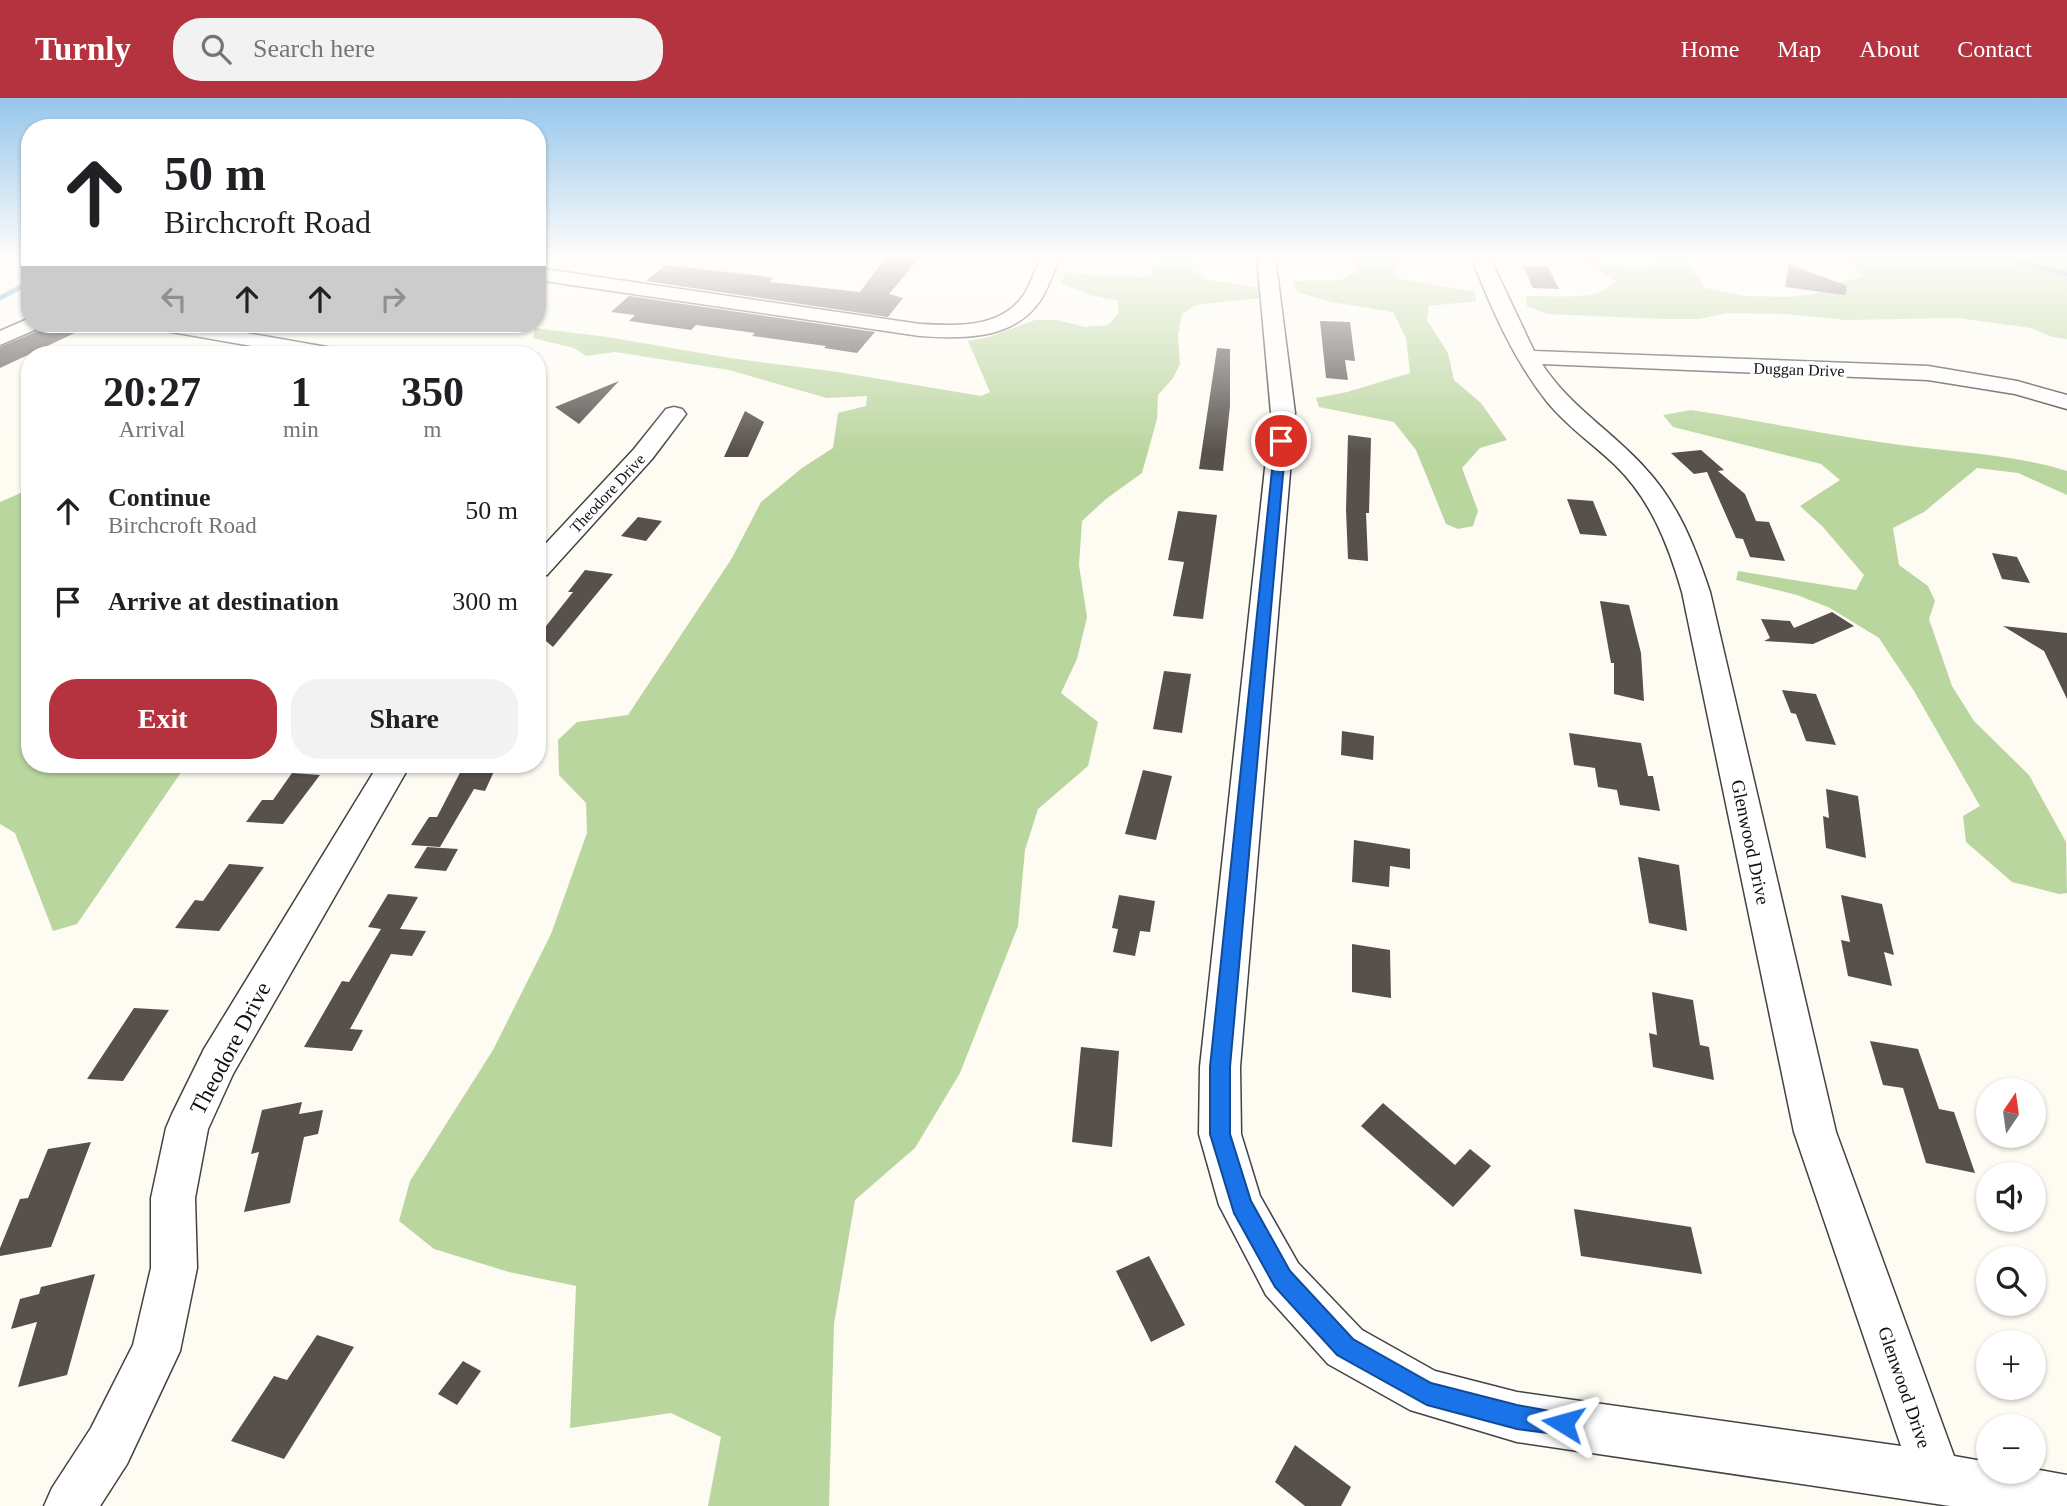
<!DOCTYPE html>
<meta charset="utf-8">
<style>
body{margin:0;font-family:Georgia,serif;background:#f2f2f2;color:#202124;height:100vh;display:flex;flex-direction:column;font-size:26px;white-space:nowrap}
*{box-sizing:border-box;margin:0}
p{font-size:23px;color:#757577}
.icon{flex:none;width:38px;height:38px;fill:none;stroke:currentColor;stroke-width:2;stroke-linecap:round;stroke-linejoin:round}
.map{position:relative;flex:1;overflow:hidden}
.drawer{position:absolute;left:21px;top:248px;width:525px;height:427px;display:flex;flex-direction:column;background:#fff;border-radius:28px;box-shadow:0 2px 5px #0004}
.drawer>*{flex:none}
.hud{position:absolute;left:21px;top:21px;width:525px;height:214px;border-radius:28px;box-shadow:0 2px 5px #0004;background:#fff;color:#202124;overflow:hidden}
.needle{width:46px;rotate:13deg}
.controls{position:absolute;left:1976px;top:980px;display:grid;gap:14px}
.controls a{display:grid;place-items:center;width:70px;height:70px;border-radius:50%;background:#fff;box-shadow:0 2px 5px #0004;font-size:35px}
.pin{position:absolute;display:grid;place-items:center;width:60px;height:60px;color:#fff;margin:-30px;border:4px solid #fff;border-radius:50%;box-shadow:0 2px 7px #0007}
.me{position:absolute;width:77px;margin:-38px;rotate:278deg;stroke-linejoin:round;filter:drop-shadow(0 0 5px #0008)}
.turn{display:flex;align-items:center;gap:24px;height:147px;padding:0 28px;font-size:32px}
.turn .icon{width:91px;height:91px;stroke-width:2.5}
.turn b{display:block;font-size:49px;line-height:60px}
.lanes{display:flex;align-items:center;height:66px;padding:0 28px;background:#0003;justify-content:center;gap:35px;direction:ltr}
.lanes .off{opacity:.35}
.eta{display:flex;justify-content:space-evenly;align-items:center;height:119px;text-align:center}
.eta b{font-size:42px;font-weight:800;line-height:49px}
.primary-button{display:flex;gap:14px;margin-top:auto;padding:14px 28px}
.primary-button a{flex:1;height:80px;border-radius:28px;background:#b4333f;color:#fff;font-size:28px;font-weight:800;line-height:80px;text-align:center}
.primary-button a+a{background:#f2f2f2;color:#202124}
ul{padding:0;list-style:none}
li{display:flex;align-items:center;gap:21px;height:91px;padding:0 28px}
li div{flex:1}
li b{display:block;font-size:26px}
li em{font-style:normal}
header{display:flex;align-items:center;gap:42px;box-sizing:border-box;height:98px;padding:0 35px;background:#b4333f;color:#fff}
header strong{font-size:33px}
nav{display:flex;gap:38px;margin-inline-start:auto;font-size:24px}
.search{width:490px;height:63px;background:#f2f2f2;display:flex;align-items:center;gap:18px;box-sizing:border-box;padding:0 24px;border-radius:28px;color:#757577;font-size:26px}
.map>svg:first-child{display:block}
</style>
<header>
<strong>Turnly</strong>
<div class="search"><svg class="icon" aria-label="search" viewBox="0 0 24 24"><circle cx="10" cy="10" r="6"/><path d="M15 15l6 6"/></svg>Search here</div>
<nav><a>Home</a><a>Map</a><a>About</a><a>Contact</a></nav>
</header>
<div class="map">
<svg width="2067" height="1408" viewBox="0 0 2067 1408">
<rect width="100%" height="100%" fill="#fefbf3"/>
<!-- forest -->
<path fill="#bad69f" d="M1159 158H1194L1193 174 1210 182 1261 190 1259 200 1196 207 1182 216 1178 237 1180 266 1173 280 1158 297 1157 321 1142 375 1106 401 1082 423 1079 467 1087 519 1077 561 1061 595 1098 624 1088 668 1038 711 1025 752 1018 828 960 975 915 1050 855 1102 834 1226 829 1408H708L721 1339 671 1315 570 1330 576 1188 509 1174 434 1151 399 1123 410 1083 493 952 551 836 587 735 586 705 559 677 558 642 577 624 628 617 732 460 761 404 802 370 833 350 838 315 866 308 867 298 827 300 729 272 615 254 586 258 574 250 533 240 535 230 608 239 730 260 838 274 981 298 990 294 968 243 989 239 1035 222H1057L1085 229 1108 227 1118 216V203L1090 197 1061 185 1065 175 1141 179 1151 176Z
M1353 158H1408L1393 168 1396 180 1475 194 1476 203 1429 208 1427 222 1448 255 1454 282 1481 305 1507 342 1480 350 1462 370 1478 413 1473 428 1458 431 1446 426 1416 352 1394 324 1319 309 1316 300 1347 294 1410 275 1406 240 1393 214 1331 204 1297 194 1292 183 1340 182 1358 172Z
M1568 158H1591L1595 163 1637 171 1656 167 1657 158 1684 159 1705 190 1745 198 1787 199 1814 196 1838 184 1864 179 1854 168 1837 158H2067V241L2052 239 2031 230 1958 220 1846 222 1786 216 1726 215 1699 221H1663L1547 216 1527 208 1526 198C1551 197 1599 205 1616 183L1585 164Z
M1691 312C1756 322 1821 336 1887 345 1946 354 2010 355 2067 373V397L2018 375 1977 370 1924 414 1893 430 1899 467 1928 488 1935 503 1929 521 1952 588 1974 623 2029 677 2066 744 2067 795 2059 796 2012 784 1966 744 1963 718 1980 708 1914 593 1879 540 1830 510 1797 497 1736 482 1738 473 1856 492 1864 477 1823 429 1800 408 1840 382 1821 366 1673 329 1663 317Z
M30 391V667H186L77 826 53 833 15 735 0 726V404Z"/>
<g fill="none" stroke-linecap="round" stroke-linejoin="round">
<!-- stream -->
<path stroke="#4998c2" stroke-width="5" d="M1996 158 2067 176
M0 200 30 184"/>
</g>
<!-- building -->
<path fill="#57504d" d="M887 158H921L889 196 903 200 888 219 646 183 665 167 754 177 773 180 770 184 860 194Z
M1789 166 1847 188 1845 197 1785 189Z
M1523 168 1548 169 1559 191 1533 190Z
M629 198 875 234 857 255 824 250 826 248 752 238 755 235 696 227 691 232 629 223 635 217 611 214Z
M1320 223 1350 224 1355 263 1345 262 1348 282 1326 280Z
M44 227 77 234 0 270V249L40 232Z
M1217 250 1230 251V308L1223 373 1199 371Z
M619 283 579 326 555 309Z
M745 313 764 324 748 359H724Z
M1348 337 1371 340 1369 415H1366L1368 463 1348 461 1346 412Z
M1701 352 1724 372 1718 373 1745 396 1756 423 1769 424 1785 463 1750 459 1743 441 1736 440 1707 374 1694 376 1671 355Z
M1567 401 1593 403 1607 438 1580 436Z
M1178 413 1217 417 1203 521 1173 518 1184 464 1168 462Z
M638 419 662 423 646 443 621 438Z
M1992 455 2017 459 2030 485 2002 481Z
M585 472 613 476 553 549 539 537 573 494H568Z
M1600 503 1629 507 1641 555 1644 603 1614 596V565H1611Z
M1832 514 1854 528 1813 546 1764 543 1770 540 1761 521 1790 523 1794 530Z
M2003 528 2067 535V601L2044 553Z
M1164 573 1191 576 1182 635 1153 631Z
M1782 592 1816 596 1836 647 1806 643 1796 616 1791 615Z
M1342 633 1374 638 1373 662 1341 657Z
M1569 635 1641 645 1648 678H1653L1660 713 1620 707 1617 692 1598 689 1595 670 1574 667Z
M464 667 496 669 485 693 474 691 440 749 411 747 429 719H437Z
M1143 672 1172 678 1156 742 1125 736Z
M292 675 320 677 283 726 246 724 262 702H273Z
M1826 691 1858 698 1866 760 1826 750 1823 718 1829 720Z
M1354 742 1410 751V771L1390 768 1389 789 1352 784Z
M427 749 458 751 446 773 414 770Z
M1638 759 1679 767 1687 833 1649 825Z
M229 766 264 769 219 833 175 830 195 802 203 803Z
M388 796 418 799 400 831 426 833 412 858 391 856 350 931 363 932 352 953 304 949 342 883 349 884 381 831 368 829Z
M1119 797 1155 803 1150 834 1140 833 1135 858 1113 854 1118 831 1112 830Z
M1841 797 1882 806 1894 857 1884 854 1892 888 1848 878 1841 842 1850 844Z
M1352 846 1390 852 1391 900 1352 894Z
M1652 894 1693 902 1700 947 1709 949 1714 982 1653 969 1649 935 1657 937Z
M134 910 169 912 123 983 87 981Z
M1870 943 1918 951 1939 1011 1954 1014 1975 1075 1926 1065 1903 990 1883 987Z
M1081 949 1119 953 1112 1049 1072 1044Z
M302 1004 299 1016 323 1012 318 1036 304 1039 290 1105 244 1114 259 1054 251 1056 262 1012Z
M1383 1005 1455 1067 1470 1051 1491 1068 1453 1109 1361 1028Z
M91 1044 51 1149 0 1158V1150L20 1101 28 1100 48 1051Z
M1574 1111 1691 1129 1702 1176 1581 1158Z
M1149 1158 1185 1227 1151 1244 1116 1173Z
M95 1176 67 1277 18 1289 37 1224 11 1231 20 1201 39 1196 41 1189Z
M317 1237 354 1249 284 1361 231 1343 274 1278 287 1282Z
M463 1263 481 1273 457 1307 438 1296Z
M1295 1347 1351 1389 1341 1408H1305L1275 1384Z"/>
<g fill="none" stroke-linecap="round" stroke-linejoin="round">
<!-- minor casing -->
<g stroke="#434343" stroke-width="3">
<path id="minor" d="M1042 158H1060C1054 173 1049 189 1040 203 1013 242 963 241 920 238L537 182V170L920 226C956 228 999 231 1023 198 1031 186 1035 171 1042 158Z
M1257 158H1275L1295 315 1240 969 1241 1036 1260 1098 1298 1165 1362 1232 1435 1273 1517 1294 1901 1348 1794 1034 1682 494C1668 446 1651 402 1615 367 1593 346 1568 329 1548 305 1513 261 1491 210 1471 158H1489L1534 253 1928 268 2017 283 2067 297V311L2015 296 1928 282 1542 266C1571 310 1611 332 1645 370 1678 405 1695 449 1710 494L1836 1034 1954 1358 1988 1364V1374H2034V1371L2067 1377V1408H1950L1517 1344 1410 1312 1328 1266 1266 1197 1219 1107 1199 1036 1200 969 1271 315Z
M30 220V226H42L39 230 0 247V233Z
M150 226H195L338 251 346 252 349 257H303L160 232 153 230Z
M674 309 682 311 686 316 652 361 547 477 537 479V455L634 351 666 311Z
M378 667H410L233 976 208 1031 195 1100 197 1170 180 1253 127 1366 100 1408H44L52 1390 91 1330 133 1247 151 1170V1100L166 1030 172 1016 204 951Z"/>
</g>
<!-- minor -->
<use href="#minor" fill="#fff" fill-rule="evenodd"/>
</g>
<!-- sky -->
<linearGradient id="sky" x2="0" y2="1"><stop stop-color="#96c6ec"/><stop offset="0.45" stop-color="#fffdfa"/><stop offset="1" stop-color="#fffdfa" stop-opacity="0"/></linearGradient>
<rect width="2067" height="355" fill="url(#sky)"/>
<!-- route -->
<path fill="#1a73e8" stroke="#114b97" stroke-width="2" d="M1281 339 1286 343 1230 969V1036L1251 1103 1290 1173 1353 1241 1431 1285 1517 1307 1571 1317 1574 1325 1571 1333 1563 1337 1517 1331 1427 1307 1337 1257 1275 1189 1234 1115 1210 1036V969L1275 343Z"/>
<g text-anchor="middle" stroke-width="7" stroke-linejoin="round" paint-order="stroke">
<!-- far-street labels -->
<g font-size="16" fill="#101010" stroke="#fff">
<text transform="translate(1799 271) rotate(2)" y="6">Duggan Drive</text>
<text transform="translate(607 395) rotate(-47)" y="6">Theodore Drive</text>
</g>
<!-- street labels -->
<g font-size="19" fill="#101010" stroke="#fff">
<text transform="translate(1751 744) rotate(78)" y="7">Glenwood Drive</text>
<text transform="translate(1905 1289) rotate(71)" y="7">Glenwood Drive</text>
</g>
<!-- near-street labels -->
<g font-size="23" fill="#101010" stroke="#fff">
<text transform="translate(230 950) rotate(-62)" y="8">Theodore Drive</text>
</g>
</g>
</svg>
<div class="controls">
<a><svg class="needle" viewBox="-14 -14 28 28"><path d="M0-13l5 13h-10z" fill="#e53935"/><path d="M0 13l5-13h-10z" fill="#757577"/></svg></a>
<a><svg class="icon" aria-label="sound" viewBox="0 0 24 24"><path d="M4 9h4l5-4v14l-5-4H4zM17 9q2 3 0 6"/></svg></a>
<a><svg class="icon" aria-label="search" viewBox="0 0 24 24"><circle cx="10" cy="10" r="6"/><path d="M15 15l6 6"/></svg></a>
<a>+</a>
<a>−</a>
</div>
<div class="pin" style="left:1281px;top:343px;background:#d93025"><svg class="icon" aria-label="arrive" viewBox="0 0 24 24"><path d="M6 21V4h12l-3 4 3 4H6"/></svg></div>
<svg class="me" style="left:1563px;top:1325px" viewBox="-20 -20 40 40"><path d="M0-17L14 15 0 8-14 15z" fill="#1a73e8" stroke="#fff" stroke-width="4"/></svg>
<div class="hud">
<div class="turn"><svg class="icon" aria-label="ahead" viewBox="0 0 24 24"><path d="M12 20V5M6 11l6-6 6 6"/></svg><div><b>50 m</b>Birchcroft Road</div></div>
<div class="lanes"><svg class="icon off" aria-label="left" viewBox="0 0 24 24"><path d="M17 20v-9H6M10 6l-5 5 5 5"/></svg><svg class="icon" aria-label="ahead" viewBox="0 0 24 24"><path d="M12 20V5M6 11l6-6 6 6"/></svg><svg class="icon" aria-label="ahead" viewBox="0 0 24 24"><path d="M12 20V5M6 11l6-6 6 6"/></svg><svg class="icon off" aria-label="right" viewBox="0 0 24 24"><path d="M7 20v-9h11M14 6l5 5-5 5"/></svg></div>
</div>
<section class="drawer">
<div class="eta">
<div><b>20:27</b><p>Arrival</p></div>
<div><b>1</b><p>min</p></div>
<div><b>350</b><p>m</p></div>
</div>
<ul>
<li><svg class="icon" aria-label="ahead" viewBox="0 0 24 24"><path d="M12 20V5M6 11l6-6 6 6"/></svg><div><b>Continue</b><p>Birchcroft Road</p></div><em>50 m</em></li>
<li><svg class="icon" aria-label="arrive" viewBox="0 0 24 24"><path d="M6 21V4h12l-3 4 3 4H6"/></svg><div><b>Arrive at destination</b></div><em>300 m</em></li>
</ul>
<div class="primary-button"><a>Exit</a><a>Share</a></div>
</section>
</div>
